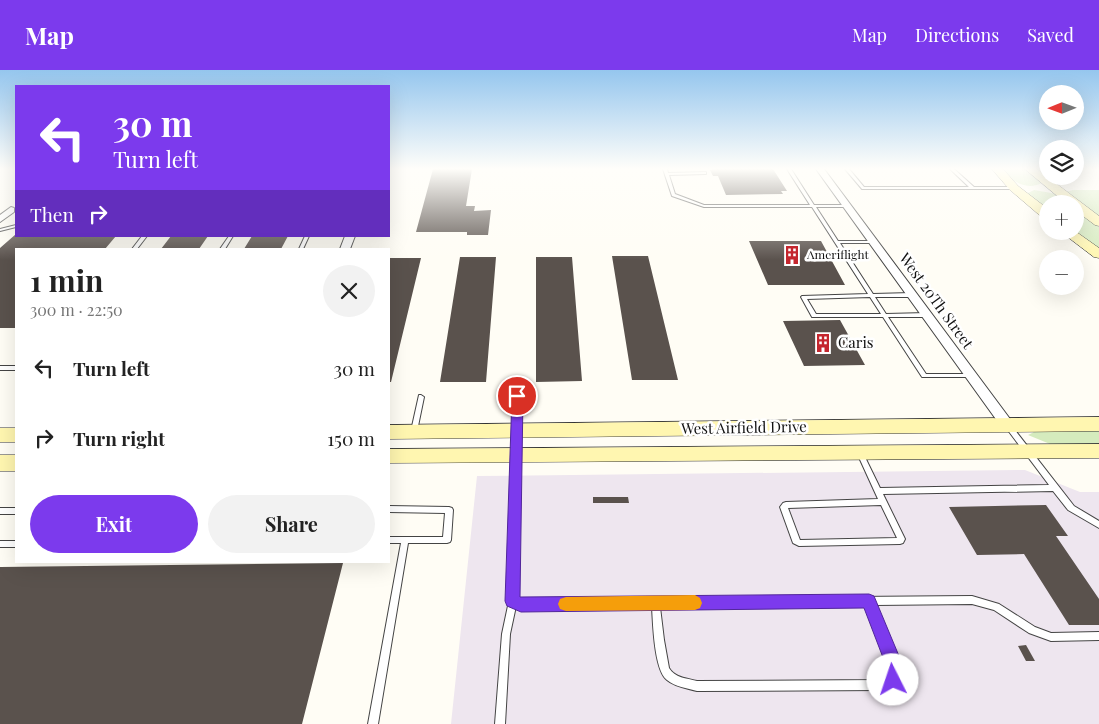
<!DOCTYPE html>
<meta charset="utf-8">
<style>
body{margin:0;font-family:"Playfair Display",serif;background:#f2f2f2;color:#222;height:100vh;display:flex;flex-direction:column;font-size:19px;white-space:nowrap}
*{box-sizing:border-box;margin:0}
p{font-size:16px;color:#767676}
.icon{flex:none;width:28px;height:28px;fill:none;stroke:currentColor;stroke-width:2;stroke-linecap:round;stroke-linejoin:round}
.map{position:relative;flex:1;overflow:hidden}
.sheet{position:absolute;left:15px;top:178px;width:375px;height:315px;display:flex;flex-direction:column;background:#fff;border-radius:0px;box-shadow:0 5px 20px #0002}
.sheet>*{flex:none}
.banner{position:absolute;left:15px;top:15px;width:375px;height:152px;border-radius:0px;box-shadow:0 5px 20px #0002;background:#7c3aed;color:#fff;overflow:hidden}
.needle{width:32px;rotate:269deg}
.buttons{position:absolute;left:1039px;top:15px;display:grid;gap:10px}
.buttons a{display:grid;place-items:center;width:45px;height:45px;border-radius:50%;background:#fff;box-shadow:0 5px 20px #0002;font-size:25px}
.pin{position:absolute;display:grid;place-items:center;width:42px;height:42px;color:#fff;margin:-21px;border:2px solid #fff;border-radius:50%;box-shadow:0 1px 5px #0007}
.me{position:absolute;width:55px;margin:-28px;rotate:356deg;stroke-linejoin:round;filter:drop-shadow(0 0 4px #0008)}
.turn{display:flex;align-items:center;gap:18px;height:105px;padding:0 15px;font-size:22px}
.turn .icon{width:65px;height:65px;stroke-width:2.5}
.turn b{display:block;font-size:35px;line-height:42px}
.then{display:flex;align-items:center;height:48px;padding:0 15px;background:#0003;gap:10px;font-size:19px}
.round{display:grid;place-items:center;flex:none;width:52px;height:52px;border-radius:26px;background:#f2f2f2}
.overview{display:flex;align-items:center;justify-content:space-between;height:85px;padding:0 15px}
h1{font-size:30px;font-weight:700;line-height:38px}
.primary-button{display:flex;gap:10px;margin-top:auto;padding:10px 15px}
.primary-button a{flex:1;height:58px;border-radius:30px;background:#7c3aed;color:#fff;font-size:20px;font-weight:700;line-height:58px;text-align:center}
.primary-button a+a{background:#f2f2f2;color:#222}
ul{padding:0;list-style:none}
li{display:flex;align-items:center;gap:15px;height:70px;padding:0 15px}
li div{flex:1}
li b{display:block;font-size:19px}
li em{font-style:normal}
header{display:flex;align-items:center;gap:30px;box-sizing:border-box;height:70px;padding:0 25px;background:#7c3aed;color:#fff}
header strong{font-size:24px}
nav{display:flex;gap:28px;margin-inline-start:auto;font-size:18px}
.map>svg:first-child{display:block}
</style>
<header>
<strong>Map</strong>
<nav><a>Map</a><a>Directions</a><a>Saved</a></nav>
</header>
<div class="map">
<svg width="1099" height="654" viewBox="0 0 1099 654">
<rect width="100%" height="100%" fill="#fffdf5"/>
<!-- industrial -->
<path fill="#eee6ef" d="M1025 400 1080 422H1099V654H451L477 406Z"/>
<!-- green -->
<path fill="#d5ebbd" d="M1001 99H1025L1042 113C1025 121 1012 111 1001 99Z
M1034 120 1057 124 1070 134H1048L1047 142 1029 125 1028 123Z
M1073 120H1099V148L1066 122Z
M1075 138 1099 157V181L1075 161Z
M1099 359V376L1050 374 1028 365 1034 362Z"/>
<!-- building -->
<path fill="#5a524d" d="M433 99H472L466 136H475L474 141 491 140 488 165H467V162H416Z
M715 99H773L787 121H781L783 124 726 125 718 106H713L710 100Z
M16 164V166H116L105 179H16V258H0V178Z
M171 166H208L199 179H161Z
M252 166H288L281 179H244Z
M749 171H821L845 215H768Z
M612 186H648L678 310H632Z
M460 187H496L486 312H440Z
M536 187H572L582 311 536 312Z
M389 188H421L391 312H389Z
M840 250 865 295 804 296 783 251Z
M593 427H628L629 433H593Z
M1046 435 1068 466H1056L1099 529V555H1069L1024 484 977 485 949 437Z
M343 493 302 654H0V497Z
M1026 575 1035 591H1026L1018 576Z"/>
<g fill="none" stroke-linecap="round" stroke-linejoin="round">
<!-- lane casing -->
<g stroke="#444" stroke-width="2">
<path id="lane" d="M663 99H667L668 103 706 102V104H705L669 105 675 124 704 135H810L787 99H791L814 135H850V137H816L838 171H874L876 172 874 173H840L873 224 912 223 915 225 912 227H875L886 244 927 243 930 245 927 247H888L926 304H972L975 306 974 307H922L883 247H812L801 227 802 226 868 224 812 137H704L672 126ZM870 227 881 244H816L807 229Z
M845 99H849L864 117H969L950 99H954L974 117H1014L1016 118 1014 119H862Z
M16 155V157L0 161V159Z
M142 166H147L137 179H132Z
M229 166H233L225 179H220Z
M305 166H309L303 179H299Z
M0 296H16V300H0Z
M515 324H517L520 326V360L519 362H515L514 360V326Z
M419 325H421L424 327 417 361 416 363H412L411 361Z
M1007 355H1011L1074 436 1099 451V458L1068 440 1053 421 883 424 905 469 903 473 900 474 799 476 793 473 780 437 783 433 786 432 878 429 857 383 858 381H862L880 418 1049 415 1007 359 1006 357ZM881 435 897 468 800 470 788 438Z
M516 383 518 384 519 386 517 529 521 530 972 526 999 534 1035 557 1051 563 1099 562V570L1051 571 1029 563 994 540 972 534 875 535 900 598 896 612 882 620 697 621C687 618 675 617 667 610 654 600 653 553 652 537L521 538 516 536 510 564 505 654H495L502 564 509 531 513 386 514 384ZM866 535 890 598 889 606 881 610 697 611C686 608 675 608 669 598L664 570 660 537Z
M389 436 449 437 452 438 453 440 451 470 450 472 447 473H408L378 654H368L401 473H389V467H443L445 443 389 442Z
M0 438H16V444H0Z
M0 471H16V477H0Z"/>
</g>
<!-- street casing -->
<g stroke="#444" stroke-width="2">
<path id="street" d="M816 99H824L1013 353 1015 356 1013 359H1003Z
M11 137 14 138V142L0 152V145Z
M345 166H355L350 179H340Z"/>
</g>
<!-- secondary casing -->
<g stroke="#333" stroke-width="1">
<path id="secondary" d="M992 99H1003L1018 116 1048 139V150L1044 149 1010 120Z
M1025 99H1037L1099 146V156L1095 155 1075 140V134H1067Z
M1060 161H1075L1099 178V188L1094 187Z
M1099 347V361L389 369V355Z
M0 358H16V372H0Z
M1099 374V388L389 393V379Z
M0 385H16V401H0Z"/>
</g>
<!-- lane -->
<use href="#lane" fill="#fff" fill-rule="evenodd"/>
<!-- street -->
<use href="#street" fill="#fff" fill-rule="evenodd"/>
<!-- secondary -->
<use href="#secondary" fill="#fff6b0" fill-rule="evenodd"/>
</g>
<!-- sky -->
<linearGradient id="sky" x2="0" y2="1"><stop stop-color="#95c6ee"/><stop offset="0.52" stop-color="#fffefa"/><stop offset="1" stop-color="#fffefa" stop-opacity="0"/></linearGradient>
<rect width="1099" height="190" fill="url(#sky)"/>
<!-- route -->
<path fill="#7c3aed" stroke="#51269a" d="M517 322 523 326 520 527 869 524 874 526 904 598 898 615 893 618 887 615 884 610 887 598 864 538 521 542 507 536 505 531 512 326Z"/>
<!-- slow -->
<path fill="#f59e0b" d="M695 525 700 528 702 533 700 538 695 540 566 541 560 539 558 534 560 529 566 527Z"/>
<!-- icons -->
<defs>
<g id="building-bare" transform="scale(1.5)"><path d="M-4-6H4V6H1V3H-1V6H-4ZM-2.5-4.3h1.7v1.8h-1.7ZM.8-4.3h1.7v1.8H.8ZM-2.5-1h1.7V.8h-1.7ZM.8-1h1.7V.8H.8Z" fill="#c4262e" stroke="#fff" stroke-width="2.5" paint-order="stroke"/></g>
</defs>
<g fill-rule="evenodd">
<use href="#building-bare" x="792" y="185"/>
<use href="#building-bare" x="823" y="273"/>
</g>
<g text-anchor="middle" stroke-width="5" stroke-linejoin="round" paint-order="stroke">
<!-- far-poi labels -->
<g font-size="12" fill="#111" stroke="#fff" text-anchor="start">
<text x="807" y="189">Ameriflight</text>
</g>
<!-- street labels -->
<g font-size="15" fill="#111" stroke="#fff">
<text transform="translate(936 231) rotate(54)" y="5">West 20Th Street</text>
<text transform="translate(744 358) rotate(-1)" y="5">West Airfield Drive</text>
</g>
<!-- poi labels -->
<g font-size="15" fill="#111" stroke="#fff" text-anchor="start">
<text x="838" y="278">Caris</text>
</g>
</g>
</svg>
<div class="buttons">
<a><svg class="needle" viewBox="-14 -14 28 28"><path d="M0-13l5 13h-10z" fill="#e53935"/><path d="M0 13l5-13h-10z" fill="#767676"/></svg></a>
<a><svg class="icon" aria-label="layers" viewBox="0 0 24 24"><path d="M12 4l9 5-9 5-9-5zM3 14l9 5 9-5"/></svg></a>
<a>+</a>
<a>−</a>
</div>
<div class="pin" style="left:517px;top:326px;background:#d93025"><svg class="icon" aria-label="arrive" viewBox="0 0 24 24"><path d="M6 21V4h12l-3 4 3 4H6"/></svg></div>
<svg class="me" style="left:893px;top:610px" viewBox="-20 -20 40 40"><circle r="19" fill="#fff"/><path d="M0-13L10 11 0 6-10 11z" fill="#7c3aed"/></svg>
<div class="banner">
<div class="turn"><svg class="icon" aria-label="left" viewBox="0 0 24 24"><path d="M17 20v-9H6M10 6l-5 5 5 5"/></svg><div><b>30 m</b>Turn left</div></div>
<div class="then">Then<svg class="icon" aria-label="right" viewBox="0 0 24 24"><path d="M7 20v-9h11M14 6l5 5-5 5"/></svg></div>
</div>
<section class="sheet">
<div class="overview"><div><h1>1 min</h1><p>300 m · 22:50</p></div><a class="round"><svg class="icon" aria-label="close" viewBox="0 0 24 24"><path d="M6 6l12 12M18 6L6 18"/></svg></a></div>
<ul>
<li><svg class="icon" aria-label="left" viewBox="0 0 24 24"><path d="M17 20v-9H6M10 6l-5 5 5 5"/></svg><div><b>Turn left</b></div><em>30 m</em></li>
<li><svg class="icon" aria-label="right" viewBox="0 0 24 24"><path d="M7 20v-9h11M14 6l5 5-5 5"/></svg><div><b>Turn right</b></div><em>150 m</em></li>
</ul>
<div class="primary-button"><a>Exit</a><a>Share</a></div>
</section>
</div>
